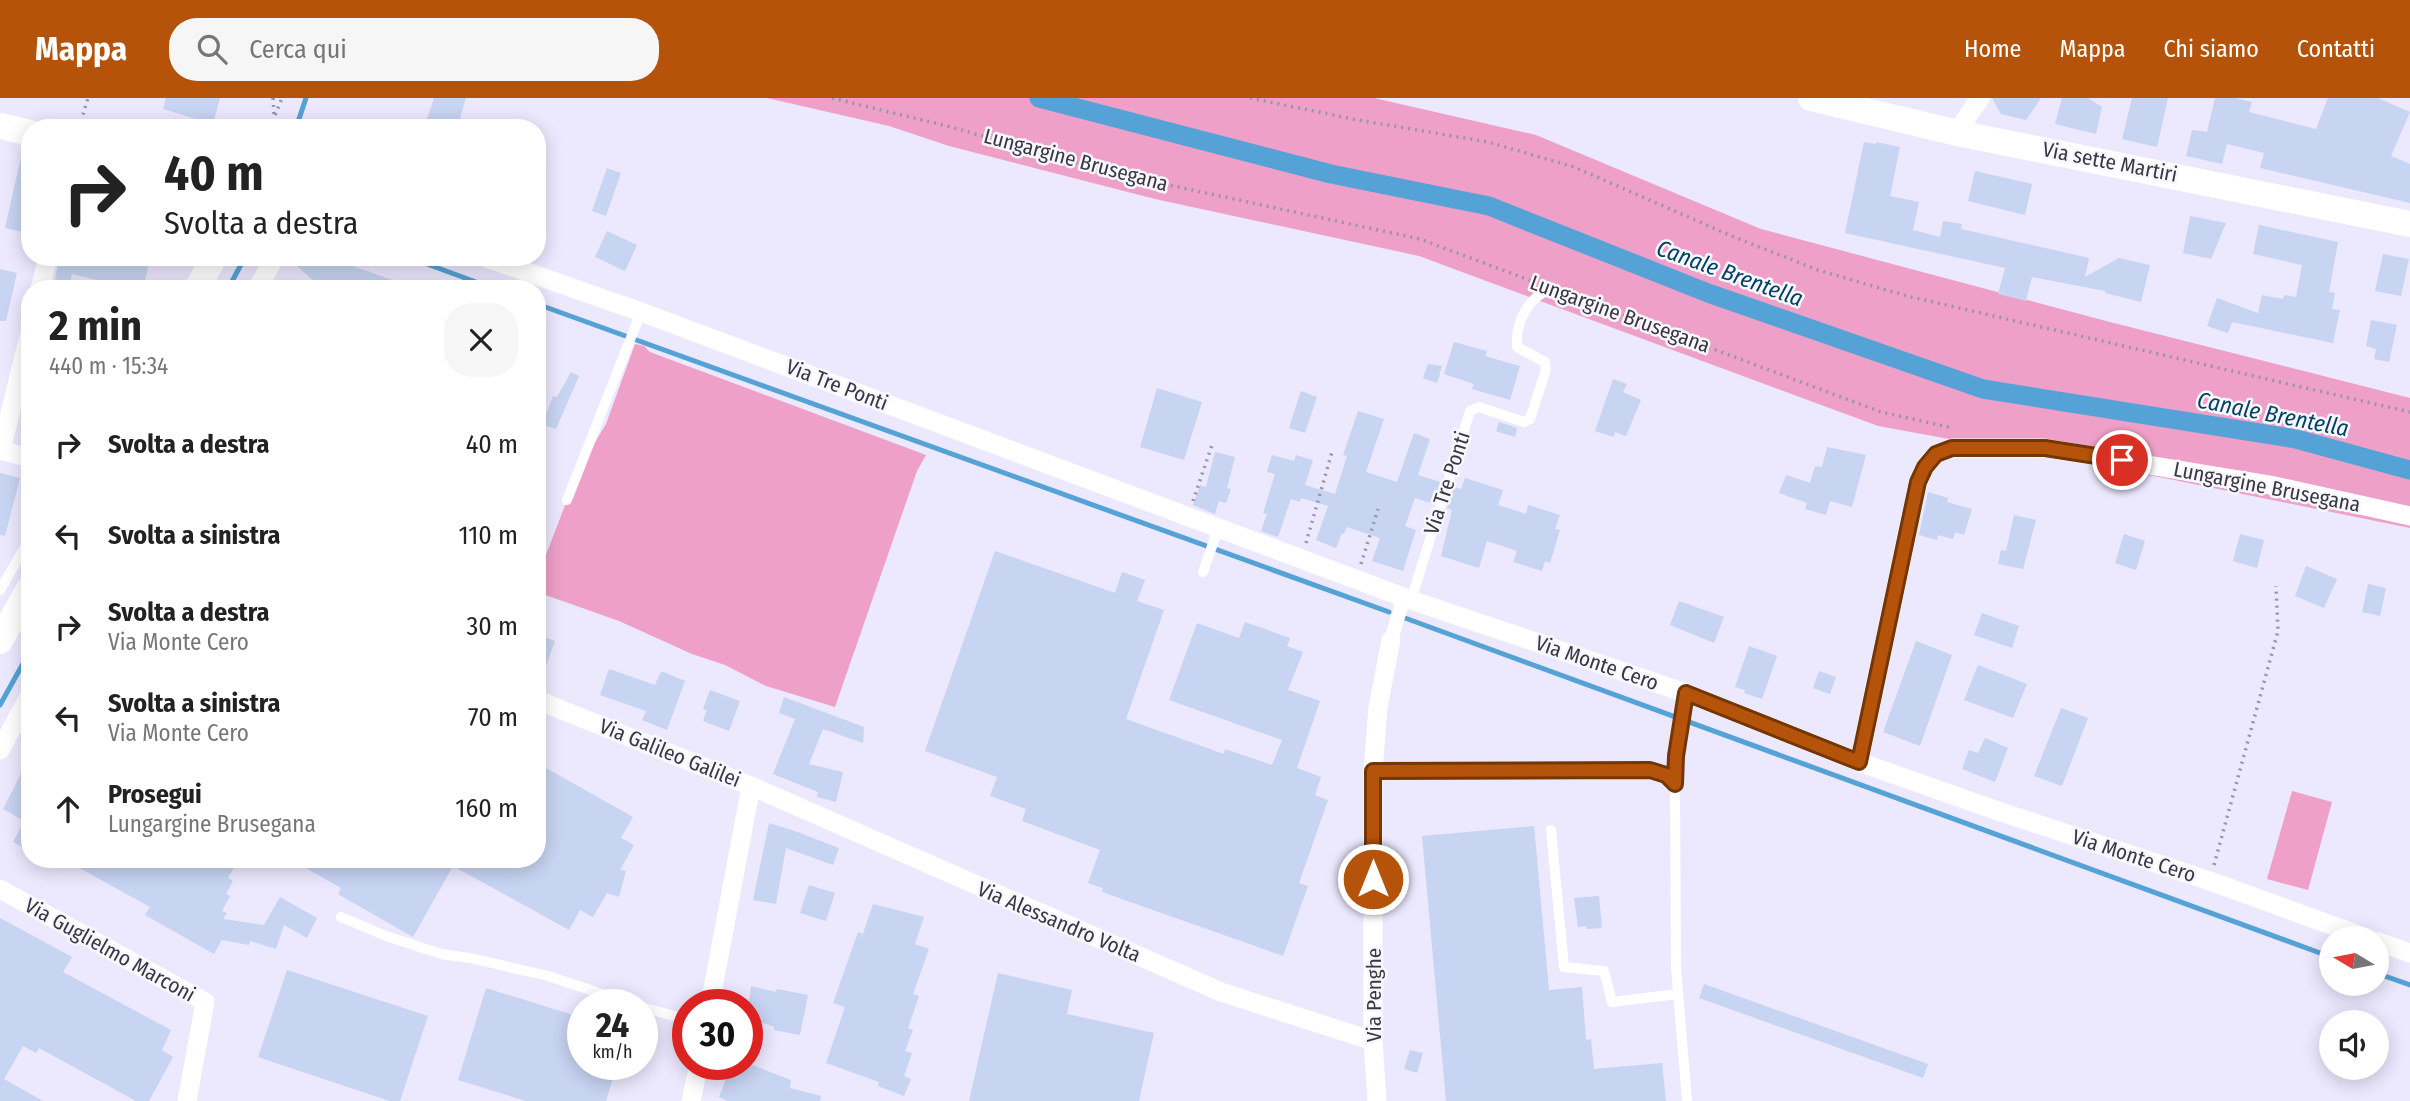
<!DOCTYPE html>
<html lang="it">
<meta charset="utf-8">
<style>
body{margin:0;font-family:"Fira Sans Condensed",sans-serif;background:#f6f6f6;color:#222;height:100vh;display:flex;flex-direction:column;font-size:26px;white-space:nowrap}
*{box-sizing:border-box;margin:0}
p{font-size:23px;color:#767676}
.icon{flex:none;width:38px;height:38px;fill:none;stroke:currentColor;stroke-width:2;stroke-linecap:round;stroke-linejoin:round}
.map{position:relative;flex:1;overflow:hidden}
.side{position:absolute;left:21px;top:182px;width:525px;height:588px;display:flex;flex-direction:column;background:#fff;border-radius:28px;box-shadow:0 4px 18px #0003}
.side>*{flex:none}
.top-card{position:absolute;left:21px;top:21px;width:525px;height:147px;border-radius:28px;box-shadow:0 4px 18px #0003;background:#fff;color:#222;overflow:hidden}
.needle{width:46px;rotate:280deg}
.controls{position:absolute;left:2319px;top:828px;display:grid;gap:14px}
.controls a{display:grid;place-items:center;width:70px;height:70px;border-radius:50%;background:#fff;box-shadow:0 4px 18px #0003;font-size:35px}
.speed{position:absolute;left:567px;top:891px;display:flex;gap:14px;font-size:35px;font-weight:700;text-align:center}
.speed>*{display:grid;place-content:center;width:91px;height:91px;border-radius:50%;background:#fff;box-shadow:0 4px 18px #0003;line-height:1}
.speed small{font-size:18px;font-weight:400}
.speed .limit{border:10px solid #d22;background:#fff;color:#111}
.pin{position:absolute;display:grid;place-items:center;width:60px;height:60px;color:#fff;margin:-30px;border:4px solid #fff;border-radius:50%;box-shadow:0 2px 7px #0007}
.me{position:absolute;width:77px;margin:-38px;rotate:0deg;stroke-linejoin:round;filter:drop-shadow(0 0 5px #0008)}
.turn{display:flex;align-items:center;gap:24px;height:147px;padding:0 28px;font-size:32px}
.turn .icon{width:91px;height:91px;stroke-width:2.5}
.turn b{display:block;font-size:49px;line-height:60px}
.round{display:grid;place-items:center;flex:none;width:74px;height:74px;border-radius:28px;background:#f6f6f6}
.head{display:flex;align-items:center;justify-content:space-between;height:119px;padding:0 28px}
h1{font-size:42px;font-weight:700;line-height:52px}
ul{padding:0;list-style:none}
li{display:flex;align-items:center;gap:21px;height:91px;padding:0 28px}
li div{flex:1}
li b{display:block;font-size:26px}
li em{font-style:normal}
header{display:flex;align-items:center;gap:42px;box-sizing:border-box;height:98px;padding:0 35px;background:#b45309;color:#fff}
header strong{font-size:33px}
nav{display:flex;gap:38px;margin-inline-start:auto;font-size:24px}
.search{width:490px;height:63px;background:#f6f6f6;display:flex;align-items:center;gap:18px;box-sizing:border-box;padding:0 24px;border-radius:28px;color:#767676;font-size:26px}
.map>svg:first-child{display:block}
</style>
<header>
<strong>Mappa</strong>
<div class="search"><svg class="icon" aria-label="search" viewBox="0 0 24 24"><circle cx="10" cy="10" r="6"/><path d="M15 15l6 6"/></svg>Cerca qui</div>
<nav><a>Home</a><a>Mappa</a><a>Chi siamo</a><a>Contatti</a></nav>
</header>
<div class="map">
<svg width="2410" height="1003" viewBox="0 0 2410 1003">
<rect width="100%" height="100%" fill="#ece8fe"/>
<!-- green -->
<path fill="#eea0c8" d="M767 0H1374L1536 37 1761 131 2106 223 2410 300V430L2169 381 1878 328 1419 158 1155 101 949 48 889 28Z
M635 246 644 248 650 254 926 357 917 373 835 609 766 588 725 567 692 556 619 523 537 494V480L579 371 606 326Z
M2292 693 2332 704 2308 792 2267 781Z"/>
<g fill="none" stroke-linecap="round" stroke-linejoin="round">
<!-- stream -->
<path stroke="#54a2d6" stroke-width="5" d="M296 30 306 0
M408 159 495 191
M228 191 245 159
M537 206 1389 514
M1405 520 2331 859
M0 607 30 553
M2376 875 2410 887"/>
<!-- canal -->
<path stroke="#54a2d6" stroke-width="19" d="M1039 0 1331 76 1489 108 1708 195 1983 291 2296 341 2410 372"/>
</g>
<!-- building -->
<path fill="#c7d4f2" d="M166 0H220L213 26 163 11Z
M434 0H466L457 30H424Z
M1992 0H2041L2026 22 2001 16Z
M2062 0H2088L2102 9 2096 36 2055 26Z
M2132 0H2168L2157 49 2122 41Z
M2215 0H2235L2252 4 2249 14 2316 31 2328 0H2378L2410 14 2391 58 2410 66V105L2260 70 2264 55 2227 46 2222 66 2186 58 2192 32 2207 34Z
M1864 44 1876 46V44L1900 49 1890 98 1919 104 1913 132 1940 139 1943 123 1962 126 1961 131 2089 160 2085 179 2119 160 2150 167 2141 204 2105 195V193L2032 179 2026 203 1998 196 2005 170 1845 135Z
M23 50H30V122L27 135 5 130Z
M607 70 621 75 606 118 592 113Z
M1975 73 2032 86 2025 117 1968 103Z
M2190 118 2226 125 2211 161 2183 155Z
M2259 127 2338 144 2329 194 2335 195 2332 211 2340 212 2333 245 2232 224 2228 235 2207 228 2217 200 2258 215 2262 197 2283 201 2284 197 2296 199 2302 167 2253 156Z
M607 133 637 147 625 173 595 159Z
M2383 156 2409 161 2401 198 2375 193Z
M60 159H147L145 164 149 165 143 191H115L116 187 72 176 70 185 55 181Z
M287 159H326L410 188 409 191H329L318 187Z
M0 171 17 175 6 223H0Z
M2371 222 2397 227 2389 264 2374 261 2376 251 2366 248Z
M1454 244 1487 253 1485 258 1520 268 1510 302 1472 291 1474 286 1444 276Z
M1428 266 1442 268 1437 285 1423 280Z
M571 274 579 278 556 331 542 326 553 298 557 299Z
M1613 281 1627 286 1623 294 1641 302 1626 338 1615 334 1614 339 1595 333Z
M1157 290 1202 304 1184 362 1140 349Z
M1301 293 1317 299 1305 335 1289 330Z
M1358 313 1384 321 1366 374 1397 384 1414 335 1430 341 1418 377 1440 384 1433 406 1415 400 1405 428 1416 432 1403 473 1372 463 1380 440 1347 429 1344 436 1342 435 1336 450 1316 442 1328 408 1301 400 1300 404 1291 401 1278 439 1261 433 1267 416 1263 415 1275 376 1267 374 1272 357 1294 363 1296 357 1313 362 1305 387 1335 396 1347 358 1343 357Z
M1499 324 1517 330 1515 339 1496 333Z
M1827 349 1866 357 1852 409 1830 403 1826 417 1805 411 1807 405 1779 395 1786 377 1810 385 1815 368 1822 369Z
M1215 354 1235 359 1227 390 1231 391 1226 405 1219 403 1215 416 1193 407 1200 387 1206 389Z
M0 375 20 380 5 438 0 437Z
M1465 380 1503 392 1498 407 1526 416 1528 407 1560 417 1555 431 1560 432 1550 465 1545 463 1542 473 1513 464 1517 453 1487 443 1479 470 1441 458 1452 412 1447 410 1454 389 1461 391Z
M1928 394 1948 400 1947 404 1972 411 1964 437 1955 434 1953 441 1938 437 1937 442 1919 437Z
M2014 417 2036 422 2023 471 1998 466 2001 452 2006 453Z
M2124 436 2145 443 2136 472 2115 465Z
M2240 436 2264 442 2257 470 2233 463Z
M995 453 1115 495 1122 474 1145 482 1137 503 1164 512 1126 621 1224 656 1225 651 1272 667 1282 642 1169 602 1197 525 1239 540 1245 524 1290 540 1287 548 1303 554 1288 592 1320 603 1297 670 1321 679 1315 697 1328 702 1299 785 1308 788 1283 858 1102 794 1103 790 1088 785 1100 752 1022 723 1026 711 990 698 997 679 925 653Z
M2306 468 2337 481 2324 510 2295 498Z
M2368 486 2386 490 2380 518 2362 514Z
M1679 503 1724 519 1714 545 1670 527Z
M1982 515 2019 528 2012 550 1974 537Z
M537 536 555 543 538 590H537Z
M1916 543 1952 557 1920 648 1883 634Z
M1749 548 1777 558 1762 601 1744 595 1745 592 1735 589Z
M1978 567 2027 586 2013 620 1964 602Z
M609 571 655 587 661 573 685 583 667 632 642 622 646 613 600 597Z
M1819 573 1836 579 1830 596 1813 590Z
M710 592 740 603 729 633 703 623 707 612 703 611Z
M784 599 864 629 863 645 823 631 809 666 843 674 836 704 817 699 818 694 773 676 795 621 779 615Z
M2061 610 2088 620 2062 688 2034 678Z
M1985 640 2008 650 1995 684 1962 671 1969 652 1978 655Z
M30 658V753L13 744 24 723 3 711Z
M537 665 633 719 621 740 634 747 620 772 626 773 619 799 607 795 593 819 580 812 569 832 453 768 413 839 338 796 341 790 290 761H537Z
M769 725 792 732 839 750 833 767 786 750 776 806 753 802Z
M1534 728 1549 892 1582 889 1586 942 1591 941 1594 971 1662 965 1666 1003H1446L1422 738Z
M63 761H227L236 766 228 780 233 783 226 796 230 798 222 813 227 815 223 821 264 827 280 799 317 820 307 840 284 827 276 851 250 843 249 847 222 842 214 856 145 817 150 809Z
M809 787 835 795 826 823 800 815Z
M1599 798 1602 830 1587 831 1586 828 1578 829 1574 800Z
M873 806 924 819 915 846 929 851 913 896 919 898 908 930 913 932 905 953 912 955 904 978 911 981 904 998 878 988 879 984 826 965 845 909 833 905 858 834 863 836Z
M0 820 72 859 63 874 171 932 162 952 173 959 149 1003H136L39 950 36 955 23 948 4 981 43 1003H0Z
M287 872 428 918 400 1003H390L258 959Z
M998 875 1072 892 1067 916 1154 935 1139 1003H969Z
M1704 886 1928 966 1923 980 1699 900Z
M751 888 776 894 777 891 808 897 800 937 774 932V929L767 926 747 923Z
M486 890 583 920V966H617L606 1003H526L458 982Z
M1410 952 1423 955 1417 975 1404 971Z
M732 966H750L791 982 790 990 821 998 820 1003H728L719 999Z"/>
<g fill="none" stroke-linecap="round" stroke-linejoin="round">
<!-- path -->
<path stroke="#9895a6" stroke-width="3.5" stroke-dasharray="2 5" stroke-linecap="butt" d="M273 0 274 16
M832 0 943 27 1127 78 1420 141 1537 185
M1250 0 1358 22 1488 44 1574 69 1734 139 1818 172 1907 198 2410 314
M79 30 88 0
M270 30 282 0
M1564 195 1881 314 1953 330
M1193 403 1213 344
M1306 445 1332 354
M1361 466 1378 411
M2214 767 2278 533 2276 488"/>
<!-- service -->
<path stroke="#fff" stroke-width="10" d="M567 402 641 214
M1203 474 1218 431
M0 492 30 440
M1411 502 1470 313 1479 309 1524 324 1530 321 1546 272 1545 264 1517 249C1515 224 1529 196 1554 191
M1686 595 1676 658 1675 686 1676 869 1687 1003
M1373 673 1650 672 1666 678 1675 686
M1551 732 1564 869 1604 873 1612 904 1678 896
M341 819 386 838 441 856 470 860 548 878 633 906
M642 909 688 922"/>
<!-- pedestrian -->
<path stroke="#fff" stroke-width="14" d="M1391 542 1404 499"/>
<!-- minor -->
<path stroke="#fff" stroke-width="19" d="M1962 36 1963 25 1980 0
M484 159 641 214 1411 502 1686 595 1859 664 1998 713 2210 783 2367 840
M40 191 48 159
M257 191 275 159
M0 352 30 360
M1 352 30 234
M537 602 751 688 1221 894 1373 943
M0 652 30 597
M1859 664 1918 384 1925 369 1936 356 1952 350H2045L2270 387 2410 418
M0 791 205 904 187 1003
M2376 843 2410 855
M710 906 751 688
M691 1003 699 966
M1377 1003 1373 943V673L1378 609 1391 542"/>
<!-- secondary -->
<path stroke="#fff" stroke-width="26" d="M1811 0 1962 36 2410 126
M0 28 30 35
M197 191 214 159
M0 543 30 489"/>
</g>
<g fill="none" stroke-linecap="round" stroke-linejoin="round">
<!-- route casing -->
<g stroke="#753606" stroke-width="18">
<path id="route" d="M1373 781V673L1650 672 1666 677 1675 686 1676 658 1686 595 1859 664 1918 384 1925 369 1936 356 1952 350H2045L2122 362"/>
</g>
<!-- route -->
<use href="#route" stroke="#b45309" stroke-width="12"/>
</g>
<g text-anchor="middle" stroke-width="5" stroke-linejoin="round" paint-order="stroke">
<!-- street labels -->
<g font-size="21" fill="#393742" stroke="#f8f7fd">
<text transform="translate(1076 62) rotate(15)" y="7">Lungargine Brusegana</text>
<text transform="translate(2110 64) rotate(11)" y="7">Via sette Martiri</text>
<text transform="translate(1620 216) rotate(20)" y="7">Lungargine Brusegana</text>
<text transform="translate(837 287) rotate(21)" y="7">Via Tre Ponti</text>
<text transform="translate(1447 385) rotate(-72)" y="7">Via Tre Ponti</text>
<text transform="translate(2267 389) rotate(11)" y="7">Lungargine Brusegana</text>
<text transform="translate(1597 565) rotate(19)" y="7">Via Monte Cero</text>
<text transform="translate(670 655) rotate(22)" y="7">Via Galileo Galilei</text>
<text transform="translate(2134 758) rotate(18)" y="7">Via Monte Cero</text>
<text transform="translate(1059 824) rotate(23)" y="7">Via Alessandro Volta</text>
<text transform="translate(110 852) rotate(29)" y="7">Via Guglielmo Marconi</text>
<text transform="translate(1374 897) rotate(-90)" y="7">Via Penghe</text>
</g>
<!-- water labels -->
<g font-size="23" font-style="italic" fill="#004264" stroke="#f8f7fd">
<text transform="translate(1730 175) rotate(20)" y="8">Canale Brentella</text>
<text transform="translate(2273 316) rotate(11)" y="8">Canale Brentella</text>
</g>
</g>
</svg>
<div class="controls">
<a><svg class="needle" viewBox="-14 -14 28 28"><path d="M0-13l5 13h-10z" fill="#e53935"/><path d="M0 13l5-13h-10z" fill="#767676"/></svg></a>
<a><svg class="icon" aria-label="sound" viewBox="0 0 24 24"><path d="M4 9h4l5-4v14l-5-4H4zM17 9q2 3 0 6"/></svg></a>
</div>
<div class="speed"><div>24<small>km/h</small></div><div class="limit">30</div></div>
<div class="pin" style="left:2122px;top:362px;background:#d93025"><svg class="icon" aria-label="arrive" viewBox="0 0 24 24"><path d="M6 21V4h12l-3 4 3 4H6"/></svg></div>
<svg class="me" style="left:1373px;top:781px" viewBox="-20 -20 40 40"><circle r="17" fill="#b45309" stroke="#fff" stroke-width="3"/><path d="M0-11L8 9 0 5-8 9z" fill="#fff"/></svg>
<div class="top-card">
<div class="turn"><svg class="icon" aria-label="right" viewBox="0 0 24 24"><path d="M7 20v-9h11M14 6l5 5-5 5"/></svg><div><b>40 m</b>Svolta a destra</div></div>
</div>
<section class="side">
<div class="head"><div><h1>2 min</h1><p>440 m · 15:34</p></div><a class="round"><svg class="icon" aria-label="close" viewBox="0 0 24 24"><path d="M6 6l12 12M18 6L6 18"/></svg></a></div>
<ul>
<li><svg class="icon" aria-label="right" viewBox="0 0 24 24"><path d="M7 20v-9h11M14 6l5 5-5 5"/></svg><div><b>Svolta a destra</b></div><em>40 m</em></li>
<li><svg class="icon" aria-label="left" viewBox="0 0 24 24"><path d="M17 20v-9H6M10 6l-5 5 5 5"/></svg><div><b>Svolta a sinistra</b></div><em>110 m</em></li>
<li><svg class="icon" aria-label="right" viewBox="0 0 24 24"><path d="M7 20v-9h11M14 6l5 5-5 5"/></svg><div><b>Svolta a destra</b><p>Via Monte Cero</p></div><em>30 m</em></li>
<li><svg class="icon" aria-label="left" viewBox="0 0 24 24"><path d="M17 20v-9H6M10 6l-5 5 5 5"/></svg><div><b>Svolta a sinistra</b><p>Via Monte Cero</p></div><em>70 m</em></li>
<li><svg class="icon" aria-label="ahead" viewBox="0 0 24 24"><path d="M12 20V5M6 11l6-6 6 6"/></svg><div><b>Prosegui</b><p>Lungargine Brusegana</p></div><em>160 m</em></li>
</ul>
</section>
</div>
